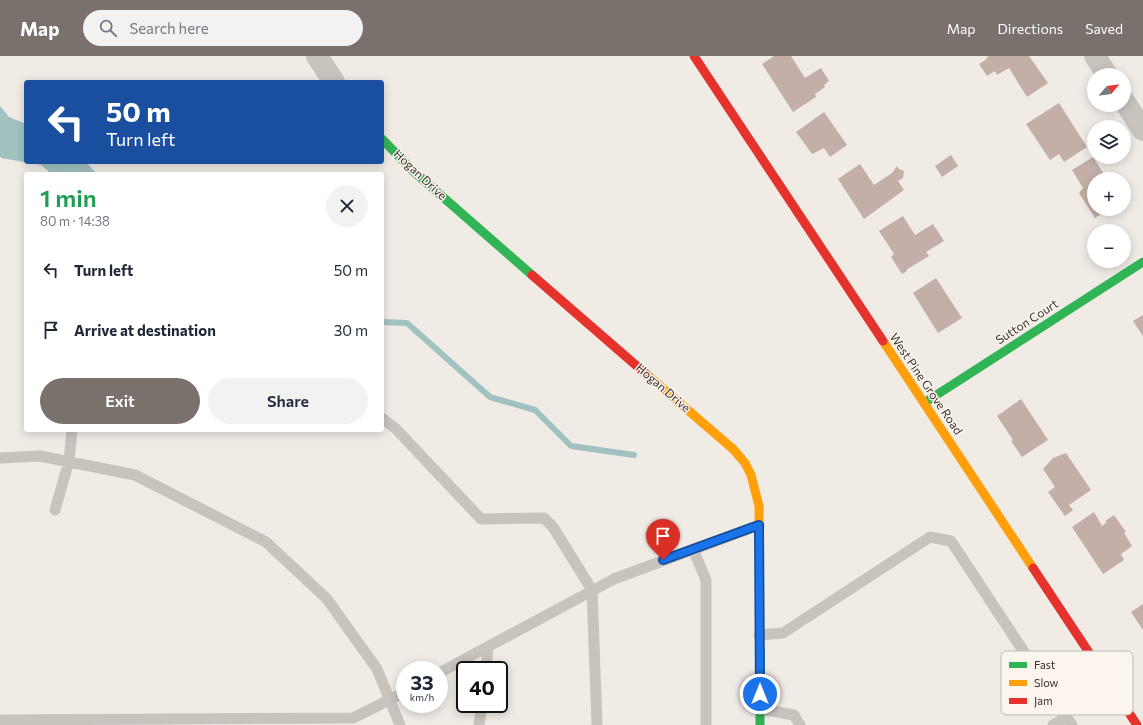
<!DOCTYPE html>
<meta charset="utf-8">
<style>
body{margin:0;font-family:Commissioner,sans-serif;background:#f2f2f3;color:#1f2937;height:100vh;display:flex;flex-direction:column;font-size:15px;white-space:nowrap}
*{box-sizing:border-box;margin:0}
p{font-size:13px;color:#747a83}
.icon{flex:none;width:22px;height:22px;fill:none;stroke:currentColor;stroke-width:2;stroke-linecap:round;stroke-linejoin:round}
.map{position:relative;flex:1;overflow:hidden}
.panel{position:absolute;left:24px;top:116px;width:360px;height:260px;display:flex;flex-direction:column;background:#fff;border-radius:4px;box-shadow:0 2px 10px #0003}
.panel>*{flex:none}
.guide{position:absolute;left:24px;top:24px;width:360px;height:84px;border-radius:4px;box-shadow:0 2px 10px #0003;background:#1a4fa0;color:#fff;overflow:hidden}
.needle{width:26px;rotate:61deg}
.fabs{position:absolute;left:1087px;top:12px;display:grid;gap:8px}
.fabs a{display:grid;place-items:center;width:44px;height:44px;border-radius:50%;background:#fff;box-shadow:0 2px 10px #0003;font-size:20px}
.speed{position:absolute;left:396px;top:605px;display:flex;gap:8px;font-size:20px;font-weight:700;text-align:center}
.speed>*{display:grid;place-content:center;width:52px;height:52px;border-radius:50%;background:#fff;box-shadow:0 2px 10px #0003;line-height:1}
.speed small{font-size:10px;font-weight:400}
.speed .limit{border:2px solid #111;border-radius:6px;background:#fff;color:#111}
.pin{position:absolute;display:grid;place-items:center;width:34px;height:34px;color:#fff;margin:-41px -17px;border-radius:50% 50% 50% 0;rotate:-45deg;box-shadow:0 0 4px #0007}
.pin .icon{rotate:45deg}
.me{position:absolute;width:44px;margin:-22px;rotate:0deg;stroke-linejoin:round;filter:drop-shadow(0 0 3px #0008)}
.turn{display:flex;align-items:center;gap:14px;height:84px;padding:0 16px;font-size:18px}
.turn .icon{width:52px;height:52px;stroke-width:2.5}
.turn b{display:block;font-size:28px;line-height:34px}
.round{display:grid;place-items:center;flex:none;width:42px;height:42px;border-radius:21px;background:#f2f2f3}
.summary{display:flex;align-items:center;justify-content:space-between;height:68px;padding:0 16px}
h1{font-size:24px;font-weight:600;line-height:30px;color:#1e9e55}
.action{display:flex;gap:8px;margin-top:auto;padding:8px 16px}
.action a{flex:1;height:46px;border-radius:24px;background:#7a716c;color:#fff;font-size:16px;font-weight:600;line-height:46px;text-align:center}
.action a+a{background:#f2f2f3;color:#1f2937}
ul{padding:0;list-style:none}
li{display:flex;align-items:center;gap:12px;height:60px;padding:0 16px}
li div{flex:1}
li b{display:block;font-size:15px}
li em{font-style:normal}
header{display:flex;align-items:center;gap:24px;box-sizing:border-box;height:56px;padding:0 20px;background:#7a716c;color:#fff}
header strong{font-size:19px}
nav{display:flex;gap:22px;margin-inline-start:auto;font-size:14px}
.search{width:280px;height:36px;background:#f2f2f3;display:flex;align-items:center;gap:10px;box-sizing:border-box;padding:0 14px;border-radius:22px;color:#747a83;font-size:15px}
.map>svg:first-child{display:block}
</style>
<header>
<strong>Map</strong>
<div class="search"><svg class="icon" aria-label="search" viewBox="0 0 24 24"><circle cx="10" cy="10" r="6"/><path d="M15 15l6 6"/></svg>Search here</div>
<nav><a>Map</a><a>Directions</a><a>Saved</a></nav>
</header>
<div class="map">
<svg width="1143" height="669" viewBox="0 0 1143 669">
<rect width="100%" height="100%" fill="#f0ebe5"/>
<!-- water -->
<path fill="#a1c2c1" d="M0 50 9 61 26 68V106H86L97 118H52L41 109 1 102 0 100Z"/>
<g fill="none" stroke-linecap="round" stroke-linejoin="round">
<!-- stream -->
<path stroke="#a1c2c1" stroke-width="6" d="M382 266 407 267 490 341 535 354 571 390 634 399"/>
</g>
<!-- building -->
<path fill="#c3afa7" d="M774 0H791L805 22 821 12 829 25 824 29 825 31 815 38 816 41 793 56 762 8Z
M989 0H1029L1048 27 1027 41 1009 12 997 19 995 15 987 20 979 8 987 3 986 2Z
M1059 47 1087 91 1064 106 1059 98 1050 104 1026 68Z
M824 56 847 89 830 101 824 92 812 98 796 76Z
M951 99 958 110 942 121 935 110Z
M1093 101 1107 123H1094V153H1109L1095 162 1079 137 1083 132 1072 114Z
M860 108 874 129 892 117 897 110 899 113 904 115 903 122 898 125 904 134 864 163 838 123Z
M903 160 915 179 933 168 944 185 926 196 929 200 906 214 907 215 902 218 891 201 894 198 879 175Z
M936 222 962 262 938 277 913 237Z
M1143 259V280L1133 265Z
M1021 343 1048 384 1022 401 1011 385 1013 384 997 360Z
M1066 397 1091 434 1069 449 1073 454 1065 460 1048 436 1055 431 1043 413 1053 402Z
M1094 456 1102 470 1107 466 1105 465 1114 459 1126 476 1124 477 1132 490 1121 498 1124 504 1103 518 1072 471Z
M1143 548V574L1131 556Z"/>
<g fill="none" stroke-linecap="round" stroke-linejoin="round">
<!-- lane -->
<path stroke="#c9c3be" stroke-width="11" d="M382 362 396 373 481 463 544 462 553 471 592 534 597 669
M0 402 40 400 135 419 266 486 327 543 377 613 400 669
M55 454 69 405 72 374
M693 493 706 524V669
M759 579 783 577 930 481 951 485 1072 669
M486 614 488 591
M439 617 614 523 759 469
M760 653 794 659 800 669
M0 664 353 662 405 636
M479 669 482 648
M1053 669 1067 661"/>
<!-- street -->
<path stroke="#c9c3be" stroke-width="22" d="M317 0 334 26
M1095 0 1107 19
M1124 45 1143 74"/>
<!-- fast -->
<path stroke="#30b455" stroke-width="9" d="M382 83 412 114 532 219
M924 347 1143 206
M760 593V669"/>
<!-- slow -->
<path stroke="#ff9f0a" stroke-width="9" d="M883 285 1033 512
M646 318 733 393 745 407 751 419 759 450 760 593"/>
<!-- jam -->
<path stroke="#e5322d" stroke-width="9" d="M694 0 883 285
M532 219 646 318
M1033 512 1137 669"/>
</g>
<g fill="none" stroke-linecap="round" stroke-linejoin="round">
<!-- route casing -->
<g stroke="#114b97" stroke-width="10">
<path id="route" d="M663 504 759 469 760 638"/>
</g>
<!-- route -->
<use href="#route" stroke="#1a73e8" stroke-width="7"/>
</g>
<g text-anchor="middle" stroke-width="3" stroke-linejoin="round" paint-order="stroke">
<!-- street labels -->
<g font-size="12" fill="#3b302b" stroke="#fbf5ee">
<text transform="translate(420 119) rotate(43)" y="4">Hogan Drive</text>
<text transform="translate(1027 266) rotate(-33)" y="4">Sutton Court</text>
<text transform="translate(926 328) rotate(56)" y="4">West Pine Grove Road</text>
<text transform="translate(663 332) rotate(41)" y="4">Hogan Drive</text>
</g>
</g>
<!-- legend -->
<rect x="1001" y="595" width="132" height="64" rx="6" fill="#fbf5ee" stroke="#c1bab4" stroke-width="1"/>
<rect x="1009" y="606" width="18" height="6" fill="#30b455"/>
<rect x="1009" y="624" width="18" height="6" fill="#ff9f0a"/>
<rect x="1009" y="642" width="18" height="6" fill="#e5322d"/>
<g font-size="11" fill="#3b302b">
<text x="1034" y="613">Fast</text>
<text x="1034" y="631">Slow</text>
<text x="1034" y="649">Jam</text>
</g>
</svg>
<div class="fabs">
<a><svg class="needle" viewBox="-14 -14 28 28"><path d="M0-13l5 13h-10z" fill="#e53935"/><path d="M0 13l5-13h-10z" fill="#747a83"/></svg></a>
<a><svg class="icon" aria-label="layers" viewBox="0 0 24 24"><path d="M12 4l9 5-9 5-9-5zM3 14l9 5 9-5"/></svg></a>
<a>+</a>
<a>−</a>
</div>
<div class="speed"><div>33<small>km/h</small></div><div class="limit">40</div></div>
<div class="pin" style="left:663px;top:504px;background:#d93025"><svg class="icon" aria-label="arrive" viewBox="0 0 24 24"><path d="M6 21V4h12l-3 4 3 4H6"/></svg></div>
<svg class="me" style="left:760px;top:638px" viewBox="-20 -20 40 40"><circle r="17" fill="#1a73e8" stroke="#fff" stroke-width="3"/><path d="M0-11L8 9 0 5-8 9z" fill="#fff"/></svg>
<div class="guide">
<div class="turn"><svg class="icon" aria-label="left" viewBox="0 0 24 24"><path d="M17 20v-9H6M10 6l-5 5 5 5"/></svg><div><b>50 m</b>Turn left</div></div>
</div>
<section class="panel">
<div class="summary"><div><h1>1 min</h1><p>80 m · 14:38</p></div><a class="round"><svg class="icon" aria-label="close" viewBox="0 0 24 24"><path d="M6 6l12 12M18 6L6 18"/></svg></a></div>
<ul>
<li><svg class="icon" aria-label="left" viewBox="0 0 24 24"><path d="M17 20v-9H6M10 6l-5 5 5 5"/></svg><div><b>Turn left</b></div><em>50 m</em></li>
<li><svg class="icon" aria-label="arrive" viewBox="0 0 24 24"><path d="M6 21V4h12l-3 4 3 4H6"/></svg><div><b>Arrive at destination</b></div><em>30 m</em></li>
</ul>
<div class="action"><a>Exit</a><a>Share</a></div>
</section>
</div>
